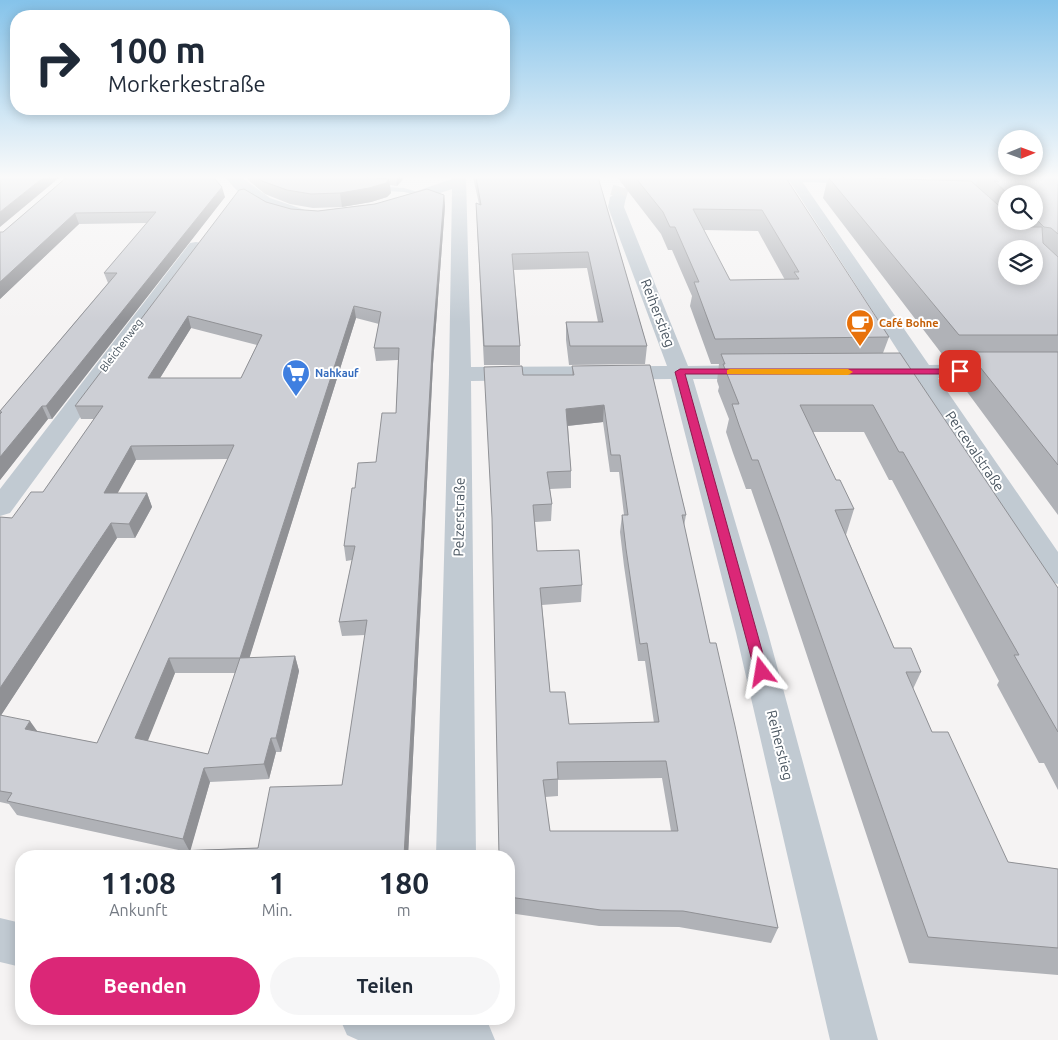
<!DOCTYPE html>
<html lang="de">
<meta charset="utf-8">
<style>
body{margin:0;font-family:Ubuntu,sans-serif;background:#f6f6f7;color:#1f2937;height:100vh;display:flex;flex-direction:column;font-size:19px;white-space:nowrap}
*{box-sizing:border-box;margin:0}
p{font-size:16px;color:#747a83}
.icon{flex:none;width:28px;height:28px;fill:none;stroke:currentColor;stroke-width:2;stroke-linecap:round;stroke-linejoin:round}
.map{position:relative;flex:1;overflow:hidden}
.sheet{position:absolute;left:15px;top:850px;width:500px;height:175px;display:flex;flex-direction:column;background:#fff;border-radius:20px;box-shadow:0 2px 12px #0003}
.sheet>*{flex:none}
.guide{position:absolute;left:10px;top:10px;width:500px;height:105px;border-radius:20px;box-shadow:0 2px 12px #0003;background:#fff;color:#1f2937;overflow:hidden}
.needle{width:32px;rotate:89deg}
.fabs{position:absolute;left:998px;top:130px;display:grid;gap:10px}
.fabs a{display:grid;place-items:center;width:45px;height:45px;border-radius:50%;background:#fff;box-shadow:0 2px 12px #0003;font-size:25px}
.pin{position:absolute;display:grid;place-items:center;width:42px;height:42px;color:#fff;margin:-21px;border-radius:10px;box-shadow:0 2px 8px #0006}
.me{position:absolute;width:55px;margin:-28px;rotate:346deg;stroke-linejoin:round;filter:drop-shadow(0 0 4px #0008)}
.turn{display:flex;align-items:center;gap:18px;height:105px;padding:0 15px;font-size:22px}
.turn .icon{width:65px;height:65px;stroke-width:2.5}
.turn b{display:block;font-size:35px;line-height:42px}
.eta{display:flex;justify-content:space-evenly;align-items:center;height:85px;text-align:center}
.eta b{font-size:30px;font-weight:600;line-height:35px}
.action{display:flex;gap:10px;margin-top:auto;padding:10px 15px}
.action a{flex:1;height:58px;border-radius:30px;background:#db2777;color:#fff;font-size:20px;font-weight:600;line-height:58px;text-align:center}
.action a+a{background:#f6f6f7;color:#1f2937}
.map>svg:first-child{display:block}
</style>
<div class="map">
<svg width="1058" height="1040" viewBox="0 0 1058 1040">
<rect width="100%" height="100%" fill="#f5f3f3"/>
<g fill="none" stroke-linecap="round" stroke-linejoin="round">
<!-- street-tunnel -->
<path stroke="#caccce" stroke-width="16" stroke-dasharray="16 8" stroke-linecap="butt" d="M618 197 621 187"/>
<!-- lane -->
<path fill="#c1cad2" fill-rule="evenodd" d="M372 186 404 188 425 194 421 196 404 192 369 190V186Z"/>
<!-- street -->
<path fill="#c1cad2" fill-rule="evenodd" d="M226 177H241L270 198 308 211 310 214 302 219C275 213 241 202 226 177Z
M452 177H466L471 367 667 366 608 207 610 197 618 192 626 197 624 207 688 366 757 365 765 367 768 372 765 377 757 379H693L768 633 878 1040H830L736 633 671 379 471 381 476 856H436L449 374 452 189 396 208 388 203 391 200 452 179Z
M787 177H799L929 365 1058 363V377L938 378 1058 552V584L1048 581 916 378 867 377 864 372 867 367 907 365Z
M196 242 202 243 205 247 202 251 10 513 0 516V489L190 243Z
M0 918 21 923V967L0 962Z
M340 1019H477L488 1023 495 1040H358L347 1035Z"/>
<!-- secondary -->
<path fill="#c1cbd6" fill-rule="evenodd" d="M768 177H869L871 180 864 184 775 181Z
M935 178 1058 180V188L930 185 928 182 930 179Z"/>
</g>
<!-- wall -->
<path fill="#b0b2b7" fill-rule="evenodd" d="M67 177 225 197 52 419H48L0 480V411L108 283 104 273 147 223 79 224 0 299V232H3Z
M247 177H405L397 186 390 185 391 193 387 197 371 202 342 207 313 208 290 204 265 194 248 180Z
M473 177H598L647 346 645 364 569 365 566 340V322H598L587 268 514 270 520 346V365H484L476 203 479 204Z
M617 177H783L889 337 883 353 1058 588V790L1044 763H1039L997 685 999 681 892 480H889L864 432H813L836 480 854 509 846 535 894 648 921 672 913 689 932 732 1008 862 1058 869V975L909 963 771 547 751 489H746L733 453 726 432 729 419 718 391 719 387 717 381 719 364H711L690 306 692 296 672 250H668L661 234ZM704 230 758 231 785 280H730Z
M828 177 976 185 978 177H964H1058V515L965 389 967 386 962 379 968 362H948L823 198ZM1006 194H1034V221H1006Z
M444 195 445 206 433 364 408 856 183 851 17 815 9 804 0 802V517L12 518 43 492 94 419H81L75 406 266 202 291 209 318 211ZM356 318 379 324 374 348 376 361 398 360 396 413 376 462 355 488 344 546 346 561 352 560 339 622 342 636 365 635 342 785 258 848 190 850 210 782 269 779 276 752H281L299 671 295 656 249 658ZM191 328 257 345 241 378H160ZM228 459 97 743 37 731 1 715 117 538H135L152 507 147 493H117L136 460ZM175 673H235L208 754 147 741Z
M650 365 686 515 684 526 710 643 778 928 771 943 679 927 599 926 509 913V856L492 526 523 375H572V366ZM603 422 610 472H619L624 515H622L620 532 624 566 638 661H645L654 723 569 724 550 692 542 605 581 602 582 585 537 551 535 522 551 521 552 504 550 489 571 488V471L568 426ZM662 778 671 831H550L545 797 558 796V780Z"/>
<!-- shaded-wall -->
<path fill="#909195" d="M44 177H60L0 227V212Z
M396 177H405L397 186Z
M389 179 391 193 387 197 371 202 342 207 340 193Z
M222 187 225 197 52 419 46 406Z
M444 195 445 206 433 364 408 856H404L432 352Z
M75 213 79 224 0 299V282Z
M354 306 356 318 245 672 240 658Z
M188 316 191 328 152 391 148 378Z
M604 405 603 422 566 426V409Z
M42 406 48 419 0 480V457Z
M131 446 136 460 110 507 104 493Z
M147 493 152 507 135 538 129 524Z
M111 523 117 538 0 717V688Z
M295 656 299 671 281 752 276 738Z
M169 658 175 673 143 753 135 738Z
M30 721 40 735 25 729Z
M271 738 276 752 269 779 264 764Z
M204 768 210 782 190 852 183 839Z"/>
<!-- building -->
<path fill="#cdcfd5" stroke="#909195" fill-rule="evenodd" d="M0 177H44L0 212Z
M67 177H213L222 187 46 406H42L0 457V414L2 412H0V411L117 273H104L156 212 75 213 0 282V232H3Z
M257 177H356L389 179 386 183 369 188 340 193 311 194 287 190 262 181Z
M476 177H598L647 346H570L566 322H603L588 252 512 254 520 346H484L476 203 481 205Z
M635 177H783L786 178 889 337 715 339 694 282H699L675 227H670L663 212ZM693 209 762 210 799 272H794L799 279 730 280Z
M828 177 971 181 1006 212V221H1017L1023 227H1042L1043 243 1058 257V335H959ZM1006 249H1034V276H1006Z
M994 177H1058V234L1051 228 1044 227 1034 217V194H1008L994 181 999 182Z
M244 189 266 202 291 209 318 211 375 204 427 189 444 195 432 352 404 856H178L180 851 258 848 270 787 342 785 367 620 339 622 355 546H344L352 488H355L358 463 376 462 382 413H396L399 348H374L381 312 354 306 240 658 295 656 276 738H271L264 764 204 768 183 839 7 801 12 793 0 791V715L30 721 25 729 97 743 234 445 131 446 104 493H147L129 524 111 523 0 688V517L12 518 31 492H43L103 406H75L239 190ZM188 316 262 335 241 378H148ZM169 658H240L208 754 135 738Z
M972 352H1058V465L976 362 980 361Z
M900 353 1058 588V732L1014 655H1019L903 452H899L873 405H800L836 480H840L854 509 835 510 894 648H911L921 672H906L932 732H948L1008 862 1058 869V948L928 937 779 517 758 460H752L739 425 732 404H739L723 364H725L721 354Z
M650 365 686 515H682L710 643H716L735 726 778 928 683 911 601 910 509 897V856H499L492 518 484 367 522 366 523 375H574L572 366ZM604 405 611 455H620L628 515H622L626 549 640 644 647 643 659 722 569 724 565 692H550L540 588 582 585 579 550 537 551 533 505 552 504 547 472 571 471 566 409ZM666 761 678 831H550L543 780 558 779 557 762Z"/>
<!-- sky -->
<linearGradient id="sky" x2="0" y2="1"><stop stop-color="#85c3ea"/><stop offset="0.55" stop-color="#fafafa"/><stop offset="1" stop-color="#fafafa" stop-opacity="0"/></linearGradient>
<rect width="1058" height="322" fill="url(#sky)"/>
<!-- route -->
<path fill="#db2777" stroke="#8e194d" d="M680 369H960L965 371 960 374H685L768 672 766 675H757L755 672 675 372Z"/>
<!-- slow -->
<path fill="#f59e0b" d="M730 369H848L853 372 848 375 727 374V370Z"/>
<!-- icons -->
<defs>
<g id="cafe-pin" transform="scale(1.4375)"><path d="M0 17L-7.5 6A9.5 9.5 0 1 1 7.5 6Z" fill="#e8710a" stroke="#fff"/><path d="M-5.5-4.5H6V0H3Q3 3.5 0 3.5H-2.5Q-5.5 3.5-5.5 0ZM3-3.2v2h1.7v-2ZM-6 4.5H4V6H-6Z" fill="#fff"/></g>
<g id="supermarket-pin" transform="scale(1.4375)"><path d="M0 17L-7.5 6A9.5 9.5 0 1 1 7.5 6Z" fill="#3f7fe0" stroke="#fff"/><path d="M-6-5.5h2.5l.6 2H6L4.5 2H-2.5L-4.4-4H-6ZM-1.5 3.2a1.3 1.3 0 1 0 .1 0ZM3 3.2a1.3 1.3 0 1 0 .1 0Z" fill="#fff"/></g>
</defs>
<g fill-rule="evenodd">
<use href="#cafe-pin" x="860" y="323"/>
<use href="#supermarket-pin" x="296" y="373"/>
</g>
<g text-anchor="middle" stroke-width="4" stroke-linejoin="round" paint-order="stroke">
<!-- far-food labels -->
<g font-size="11" font-weight="bold" fill="#c56008" stroke="#fff" text-anchor="start">
<text x="879" y="327">Café Bohne</text>
</g>
<!-- far-street labels -->
<g font-size="11" fill="#4a5661" stroke="#fff">
<text transform="translate(121 345) rotate(-53)" y="4">Bleichenweg</text>
</g>
<!-- far-shop labels -->
<g font-size="11" font-weight="bold" fill="#366cbe" stroke="#fff" text-anchor="start">
<text x="315" y="377">Nahkauf</text>
</g>
<!-- street labels -->
<g font-size="14" fill="#4a5661" stroke="#fff">
<text transform="translate(658 313) rotate(69)" y="5">Reiherstieg</text>
<text transform="translate(975 451) rotate(56)" y="5">Percevalstraße</text>
<text transform="translate(459 517) rotate(-89)" y="5">Pelzerstraße</text>
<text transform="translate(780 745) rotate(76)" y="5">Reiherstieg</text>
</g>
</g>
</svg>
<div class="fabs">
<a><svg class="needle" viewBox="-14 -14 28 28"><path d="M0-13l5 13h-10z" fill="#e53935"/><path d="M0 13l5-13h-10z" fill="#747a83"/></svg></a>
<a><svg class="icon" aria-label="search" viewBox="0 0 24 24"><circle cx="10" cy="10" r="6"/><path d="M15 15l6 6"/></svg></a>
<a><svg class="icon" aria-label="layers" viewBox="0 0 24 24"><path d="M12 4l9 5-9 5-9-5zM3 14l9 5 9-5"/></svg></a>
</div>
<div class="pin" style="left:960px;top:371px;background:#d93025"><svg class="icon" aria-label="arrive" viewBox="0 0 24 24"><path d="M6 21V4h12l-3 4 3 4H6"/></svg></div>
<svg class="me" style="left:762px;top:672px" viewBox="-20 -20 40 40"><path d="M0-17L14 15 0 8-14 15z" fill="#db2777" stroke="#fff" stroke-width="4"/></svg>
<div class="guide">
<div class="turn"><svg class="icon" aria-label="right" viewBox="0 0 24 24"><path d="M7 20v-9h11M14 6l5 5-5 5"/></svg><div><b>100 m</b>Morkerkestraße</div></div>
</div>
<section class="sheet">
<div class="eta">
<div><b>11:08</b><p>Ankunft</p></div>
<div><b>1</b><p>Min.</p></div>
<div><b>180</b><p>m</p></div>
</div>
<div class="action"><a>Beenden</a><a>Teilen</a></div>
</section>
</div>
